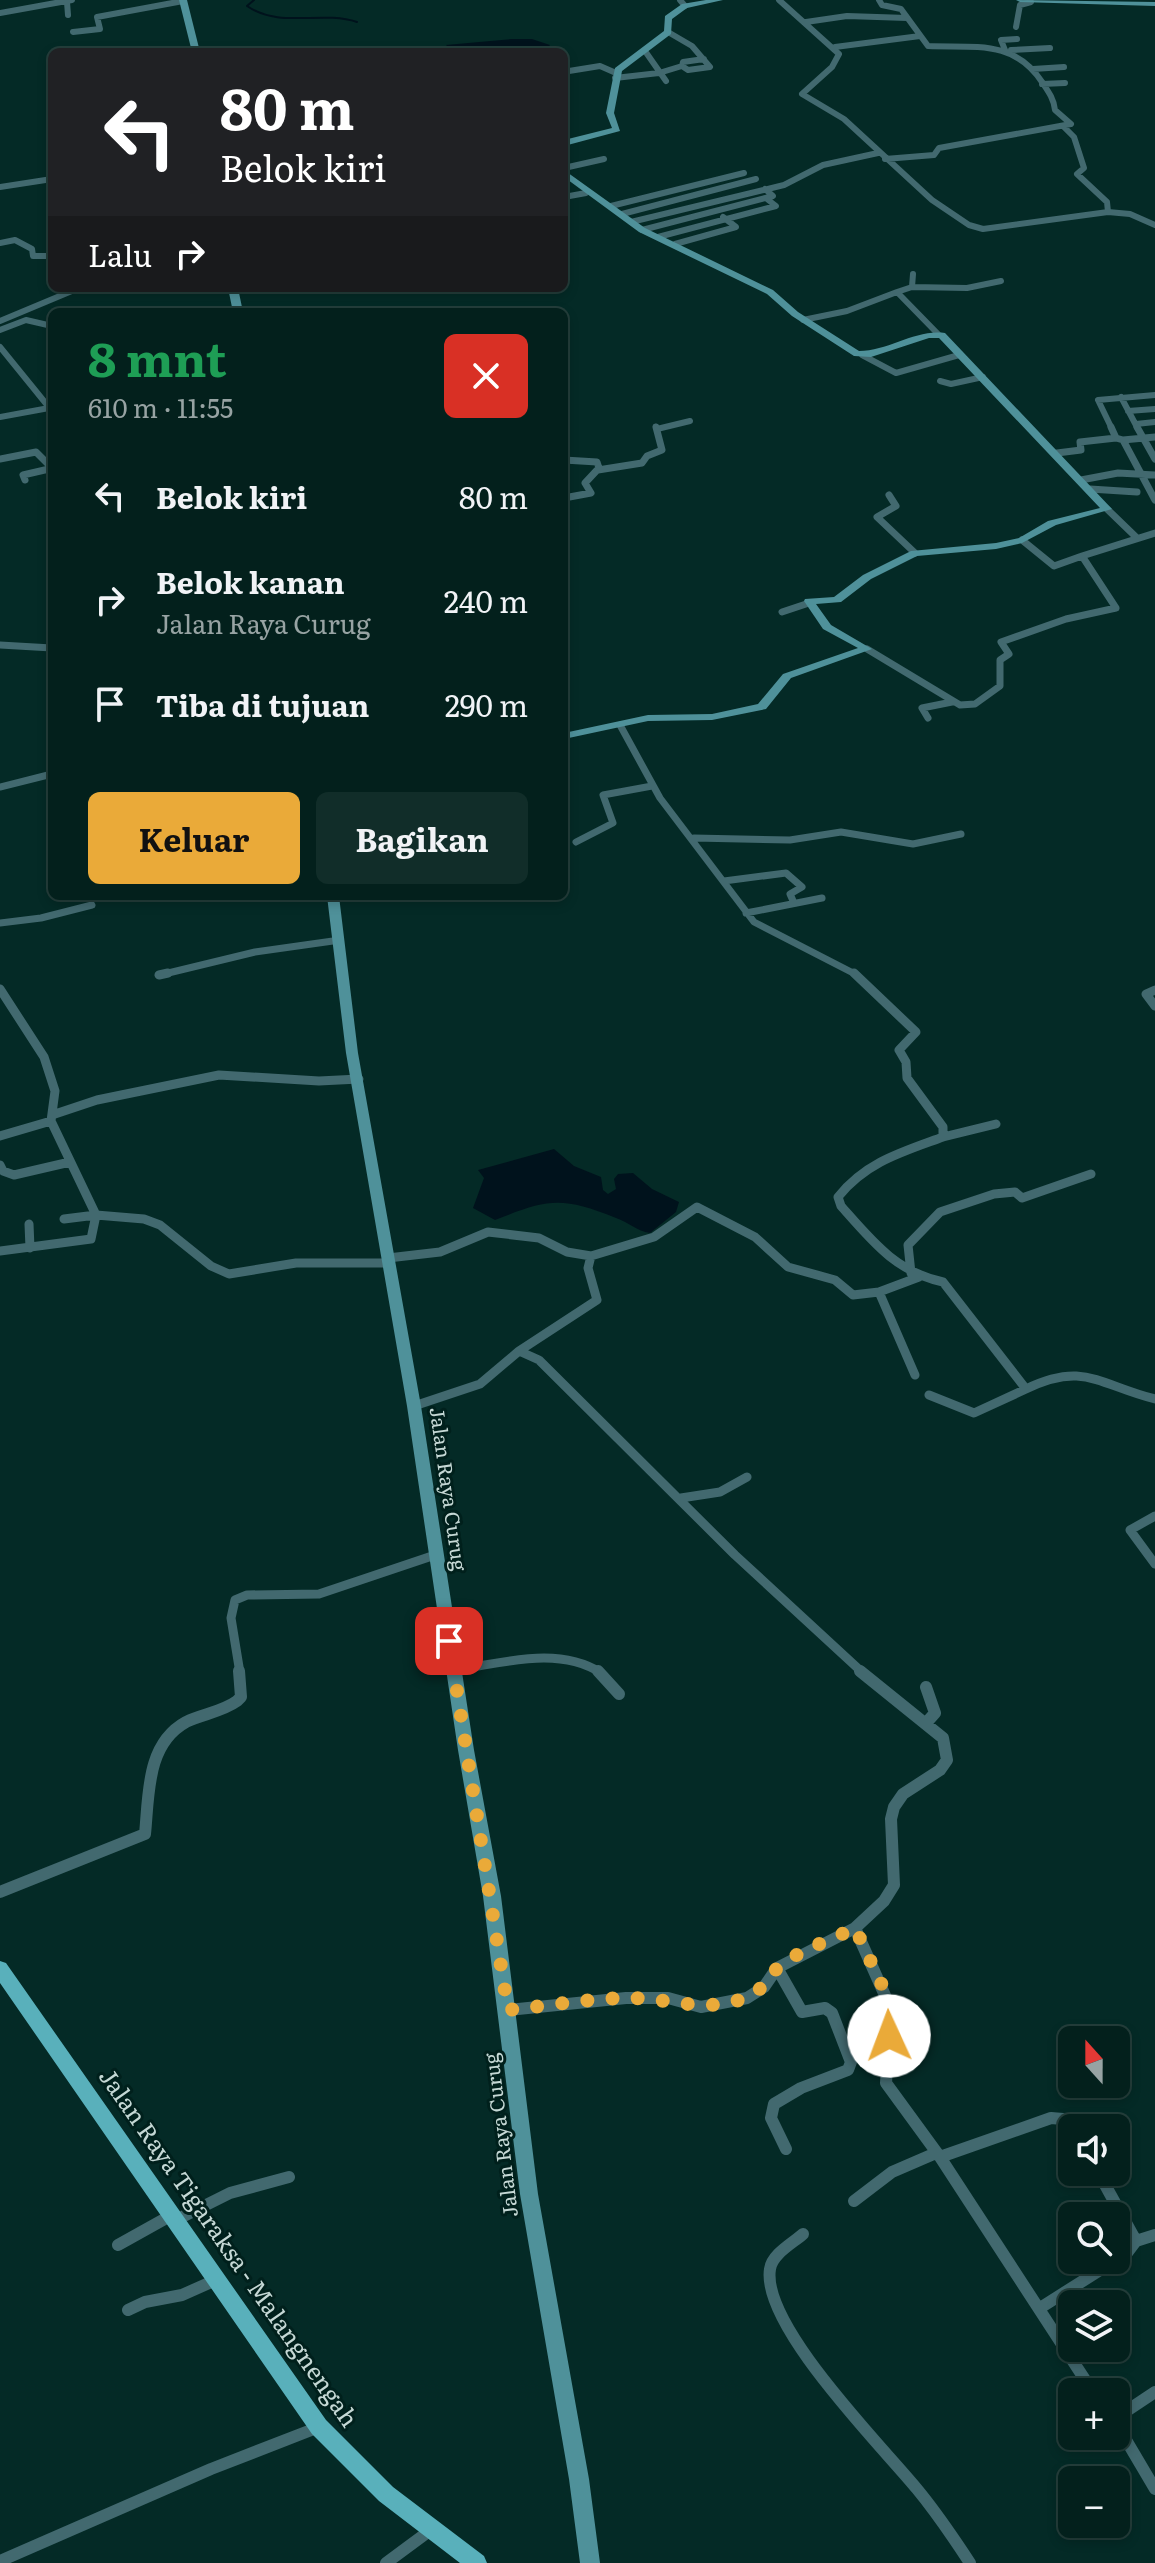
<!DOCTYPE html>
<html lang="id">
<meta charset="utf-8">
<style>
body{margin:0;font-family:Literata,serif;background:#112d29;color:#f1f3f6;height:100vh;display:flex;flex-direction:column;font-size:30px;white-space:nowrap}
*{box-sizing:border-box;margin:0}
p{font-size:26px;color:#97a3a3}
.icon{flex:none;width:44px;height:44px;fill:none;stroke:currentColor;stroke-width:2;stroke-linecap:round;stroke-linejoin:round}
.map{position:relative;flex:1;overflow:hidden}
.sheet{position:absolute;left:48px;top:308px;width:520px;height:592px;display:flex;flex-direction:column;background:#03201c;border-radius:12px;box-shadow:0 4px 12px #0003,0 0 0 2px #243e3b}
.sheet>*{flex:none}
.banner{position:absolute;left:48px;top:48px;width:520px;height:244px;border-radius:12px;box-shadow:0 4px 12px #0003,0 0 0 2px #243e3b;background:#202124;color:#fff;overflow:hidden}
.needle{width:52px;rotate:339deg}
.fabs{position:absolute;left:1058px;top:2026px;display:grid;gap:16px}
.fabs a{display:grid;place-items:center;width:72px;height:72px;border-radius:12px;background:#03201c;box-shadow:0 4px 12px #0003,0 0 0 2px #243e3b;font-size:40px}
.pin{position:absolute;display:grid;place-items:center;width:68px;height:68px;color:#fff;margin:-34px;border-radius:16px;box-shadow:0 4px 12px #0006}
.me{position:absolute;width:88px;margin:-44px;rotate:358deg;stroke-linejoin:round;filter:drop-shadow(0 0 6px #0008)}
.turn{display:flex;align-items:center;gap:28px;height:168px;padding:0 40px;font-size:36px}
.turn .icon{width:104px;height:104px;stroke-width:2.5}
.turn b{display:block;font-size:56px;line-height:68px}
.then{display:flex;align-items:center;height:76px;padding:0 40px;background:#0003;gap:16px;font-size:30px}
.round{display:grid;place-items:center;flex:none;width:84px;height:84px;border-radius:12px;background:#112d29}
.head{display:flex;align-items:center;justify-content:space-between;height:136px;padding:0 40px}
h1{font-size:48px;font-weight:700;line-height:60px;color:#1e9e55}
.button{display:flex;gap:16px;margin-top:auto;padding:16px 40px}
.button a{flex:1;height:92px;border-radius:12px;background:#eaaa39;color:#111;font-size:32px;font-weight:700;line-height:92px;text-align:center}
.button a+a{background:#112d29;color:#f1f3f6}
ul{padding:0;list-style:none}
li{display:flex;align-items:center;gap:24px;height:104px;padding:0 40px}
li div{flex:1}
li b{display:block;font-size:30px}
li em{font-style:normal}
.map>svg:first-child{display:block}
</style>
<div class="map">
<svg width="1155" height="2563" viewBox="0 0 1155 2563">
<rect width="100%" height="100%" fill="#042a26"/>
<!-- water -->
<path fill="#00121c" d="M512 39H532L550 45 544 52H453L446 45Z
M554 1149 574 1166 601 1177 603 1190 608 1194 616 1189 614 1179 618 1174 633 1173 652 1189 679 1202 676 1212 650 1233C637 1231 628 1222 616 1218 561 1196 548 1199 495 1220L473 1208 484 1178 478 1170Z"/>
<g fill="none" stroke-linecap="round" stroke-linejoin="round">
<!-- stream -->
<path stroke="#00121c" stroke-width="2" d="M254 0 247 6C281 29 320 10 357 22"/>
<!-- street-far3 -->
<path stroke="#42696f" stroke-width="6" d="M680 0 685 6
M779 0 839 54 832 67 802 94 844 119 932 200 969 225 983 229 1108 212 1130 214 1155 225
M879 0 882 5 901 9 928 46C974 48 1014 39 1042 82 1048 91 1054 99 1055 110L1071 124 939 148 934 155 885 159
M67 2 68 15
M0 13 72 0
M806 22 847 16 907 18
M1016 27 1020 5 1031 2
M73 32 100 29 97 17 183 1
M668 32 692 46 710 67 688 70 682 66
M835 47 920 36
M1005 50 1001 40 1017 39
M1011 50 1050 48
M645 51 666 81
M1033 69 1064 67
M569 71 600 66 616 73
M615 78 659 73 682 66 683 62 704 59
M1042 84 1065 83
M1064 127 1074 137 1084 168 1077 174 1107 202 1108 212
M564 168 604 159
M0 187 52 179
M564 197 586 193
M611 206 744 173
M622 214 756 179
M631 222 784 185 823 165 878 153
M642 230 773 196 765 189
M658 237 776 206 767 199
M0 243 15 240 32 249 33 256H52
M675 244 736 227 723 217
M913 274 912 287 897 292 938 334
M912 287 967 288 1001 281
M803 320 847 311 897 292
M0 321 79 288
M0 330 26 320 52 326
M0 347 52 411
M862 355 896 373 959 355
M940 381 951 384 983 377
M1121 397 1138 429
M1128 411 1155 409
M0 417 49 408
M1136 424 1155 422
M657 429 690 421
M1112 429 1098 400 1155 395"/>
<!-- street-far2 -->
<path stroke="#42696f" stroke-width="7" d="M1111 427 1116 438 1123 440 1155 500
M1137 427 1155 459
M1123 440 1155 437
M1057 453 1081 450 1080 442 1116 438
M0 459 36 452 52 468
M564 460 597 462 599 468 585 483 591 493 564 498
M598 470 642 463 647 456 662 450 656 427
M25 480 23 475 49 469
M1081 480 1118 473 1155 475
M1090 489 1137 492
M889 495 896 506 877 517 915 553
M1107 509 1136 537
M1022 540 1054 566 1082 556
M782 612 809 603
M0 645 52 648
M867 649 960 705 975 704 1000 686V660L1009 654 1001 642 1066 619 1116 608 1082 556 1155 533
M928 718 922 708 952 702
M620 725 660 798 754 922 857 975
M0 787 52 774
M694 838 790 840 841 832 913 844 961 834
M576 842 613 823 603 795 652 786
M724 881 786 873 802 887 790 894 794 903
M746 913 822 898
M0 923 41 918 92 905
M160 975 255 952 340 940"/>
<!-- street-far1 -->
<path stroke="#42696f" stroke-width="9" d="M854 973 916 1032 899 1050 906 1062 907 1078 943 1127V1137C902 1152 866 1162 838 1197L841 1206C872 1241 896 1272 943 1282L1026 1389C1084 1361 1099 1385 1155 1399
M159 975 168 973
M0 989 44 1057 55 1091 51 1121 96 1215 144 1219 160 1225 211 1266 229 1274 296 1263H388
M1155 990 1146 994 1155 1006
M55 1114 97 1100 219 1075 319 1081 359 1079
M0 1136 51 1121
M943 1137 996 1124
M0 1165 3 1171 14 1175 70 1162
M29 1224 30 1248
M0 1251 91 1239 96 1215 64 1219
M388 1258 440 1252 488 1232 539 1238 567 1252 591 1256 654 1237 697 1207 755 1237 788 1267 835 1280 853 1295 879 1292 919 1277
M911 1273 908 1245 940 1212 994 1194 1015 1192 1022 1198 1091 1174
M879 1292 915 1375
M519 1351 597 1300 588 1268 591 1256
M929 1395 974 1413 1026 1389
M414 1406 480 1384 519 1351 539 1360 735 1555 863 1673
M681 1498 720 1492 747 1477
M1155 1516 1130 1530 1155 1564
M453 1670C501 1664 557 1645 601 1673
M240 1673 231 1618 235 1600 247 1595 319 1594 435 1555"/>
<!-- street -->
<path stroke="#42696f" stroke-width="12" d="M598 1671 619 1694
M926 1687 935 1713 927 1722
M0 1892 145 1834C149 1795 146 1744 186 1722 202 1714 222 1712 237 1701L241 1697 239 1671
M855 1928 891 2009 886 2083 940 2157 1093 2392
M777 1968 802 2012 825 2008 832 2013 851 2062 848 2070 801 2088 774 2104 771 2118 786 2149
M508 2010 626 1998H668L701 2007 747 1998 764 1987 777 1968 855 1928 884 1901 894 1885 891 1819 894 1807 903 1794 940 1770 947 1760 943 1738 860 1671
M940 2157 1051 2118 1063 2119 1072 2130
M1098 2172 1136 2241
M854 2201 892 2172 936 2153
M174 2221 230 2193 289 2177
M803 2234C793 2243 772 2254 770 2269 761 2325 881 2445 917 2489 936 2512 953 2537 970 2563
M118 2245 170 2216
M1040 2308 1127 2253 1136 2241 1155 2235
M128 2310 145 2302 182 2295 218 2279
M1116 2418 1155 2392
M1116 2423 1155 2489
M0 2561 211 2469 319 2427
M386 2563 432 2529"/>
<!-- secondary -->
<path fill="#4f919a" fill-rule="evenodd" d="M179 0H187L200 52H192Z
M706 0H723L687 8 672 19 671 34 622 71 614 113 620 131 564 146V140L612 128 606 113 615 68 664 31 665 16 682 4Z
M1016 0 1155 2V6L1020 2Z
M564 170 645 228 773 290 798 312 859 351C889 351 915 329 945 333L1112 509 1056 525 1022 543 996 549 917 556 871 579 841 602 816 604 831 625 872 649 791 678 766 709 712 720 648 721 564 739V733L648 715 712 714 758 704 783 674 858 648 823 629 804 601 805 599 834 597 863 575 911 551 996 543 1019 538 1048 521 1100 508 939 338H929L871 357 854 356 792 316 767 294 639 232 564 177Z
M228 288H238L243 312H233Z
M327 896H339L358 1053 421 1406 474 1750 501 1896 538 2194 589 2479 600 2563H580L569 2479 520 2194 483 1896 458 1750 407 1406 346 1053Z"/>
<!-- primary -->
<path fill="#59b0bb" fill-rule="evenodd" d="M0 1961 6 1963 326 2420 393 2487 484 2556 487 2563H460L379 2501 312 2434 0 1983Z"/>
</g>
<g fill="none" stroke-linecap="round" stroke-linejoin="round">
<!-- route -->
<path stroke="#eaaa39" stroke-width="14" stroke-dasharray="0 25.2" d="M449 1641 508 2010C548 2006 590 1998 630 1998 671 1998 709 2015 749 1996 764 1990 767 1976 779 1967 799 1950 831 1940 855 1928L889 2000V2036"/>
</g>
<g text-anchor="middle" stroke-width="6" stroke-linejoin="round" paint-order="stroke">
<!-- street labels -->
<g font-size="20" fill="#c5d8d5" stroke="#00201c">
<text transform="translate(448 1489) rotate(82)" y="7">Jalan Raya Curug</text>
<text transform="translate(501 2135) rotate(-97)" y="7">Jalan Raya Curug</text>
</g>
<!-- near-street labels -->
<g font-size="24" fill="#c5d8d5" stroke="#00201c">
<text transform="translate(228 2248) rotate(55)" y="8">Jalan Raya Tigaraksa - Malangnengah</text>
</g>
</g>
</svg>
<div class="fabs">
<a><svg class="needle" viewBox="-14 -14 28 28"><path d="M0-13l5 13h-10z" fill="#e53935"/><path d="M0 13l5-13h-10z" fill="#97a3a3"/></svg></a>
<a><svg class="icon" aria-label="sound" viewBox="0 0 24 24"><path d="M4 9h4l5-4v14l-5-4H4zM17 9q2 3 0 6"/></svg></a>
<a><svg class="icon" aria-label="search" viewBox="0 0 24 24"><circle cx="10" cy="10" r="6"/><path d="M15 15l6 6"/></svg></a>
<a><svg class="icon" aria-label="layers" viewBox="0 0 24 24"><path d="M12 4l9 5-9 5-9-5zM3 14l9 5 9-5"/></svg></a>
<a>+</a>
<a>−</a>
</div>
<div class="pin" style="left:449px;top:1641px;background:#d93025"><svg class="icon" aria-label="arrive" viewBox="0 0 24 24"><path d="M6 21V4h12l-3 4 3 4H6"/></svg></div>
<svg class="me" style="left:889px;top:2036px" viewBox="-20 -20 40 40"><circle r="19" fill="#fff"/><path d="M0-13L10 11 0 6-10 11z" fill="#eaaa39"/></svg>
<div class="banner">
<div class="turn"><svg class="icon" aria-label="left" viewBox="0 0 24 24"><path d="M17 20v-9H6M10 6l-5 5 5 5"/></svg><div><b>80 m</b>Belok kiri</div></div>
<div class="then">Lalu<svg class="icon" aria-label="right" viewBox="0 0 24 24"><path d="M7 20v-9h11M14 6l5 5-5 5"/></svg></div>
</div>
<section class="sheet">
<div class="head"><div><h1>8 mnt</h1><p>610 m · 11:55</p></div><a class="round" style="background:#d93025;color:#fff"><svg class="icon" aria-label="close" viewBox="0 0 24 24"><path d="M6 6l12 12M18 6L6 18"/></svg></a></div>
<ul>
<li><svg class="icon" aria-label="left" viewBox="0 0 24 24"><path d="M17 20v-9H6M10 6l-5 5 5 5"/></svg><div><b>Belok kiri</b></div><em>80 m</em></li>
<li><svg class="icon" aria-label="right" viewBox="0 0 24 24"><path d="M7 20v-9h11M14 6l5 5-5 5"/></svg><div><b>Belok kanan</b><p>Jalan Raya Curug</p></div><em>240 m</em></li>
<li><svg class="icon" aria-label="arrive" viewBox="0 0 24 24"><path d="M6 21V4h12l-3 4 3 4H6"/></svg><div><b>Tiba di tujuan</b></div><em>290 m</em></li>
</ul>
<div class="button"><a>Keluar</a><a>Bagikan</a></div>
</section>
</div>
